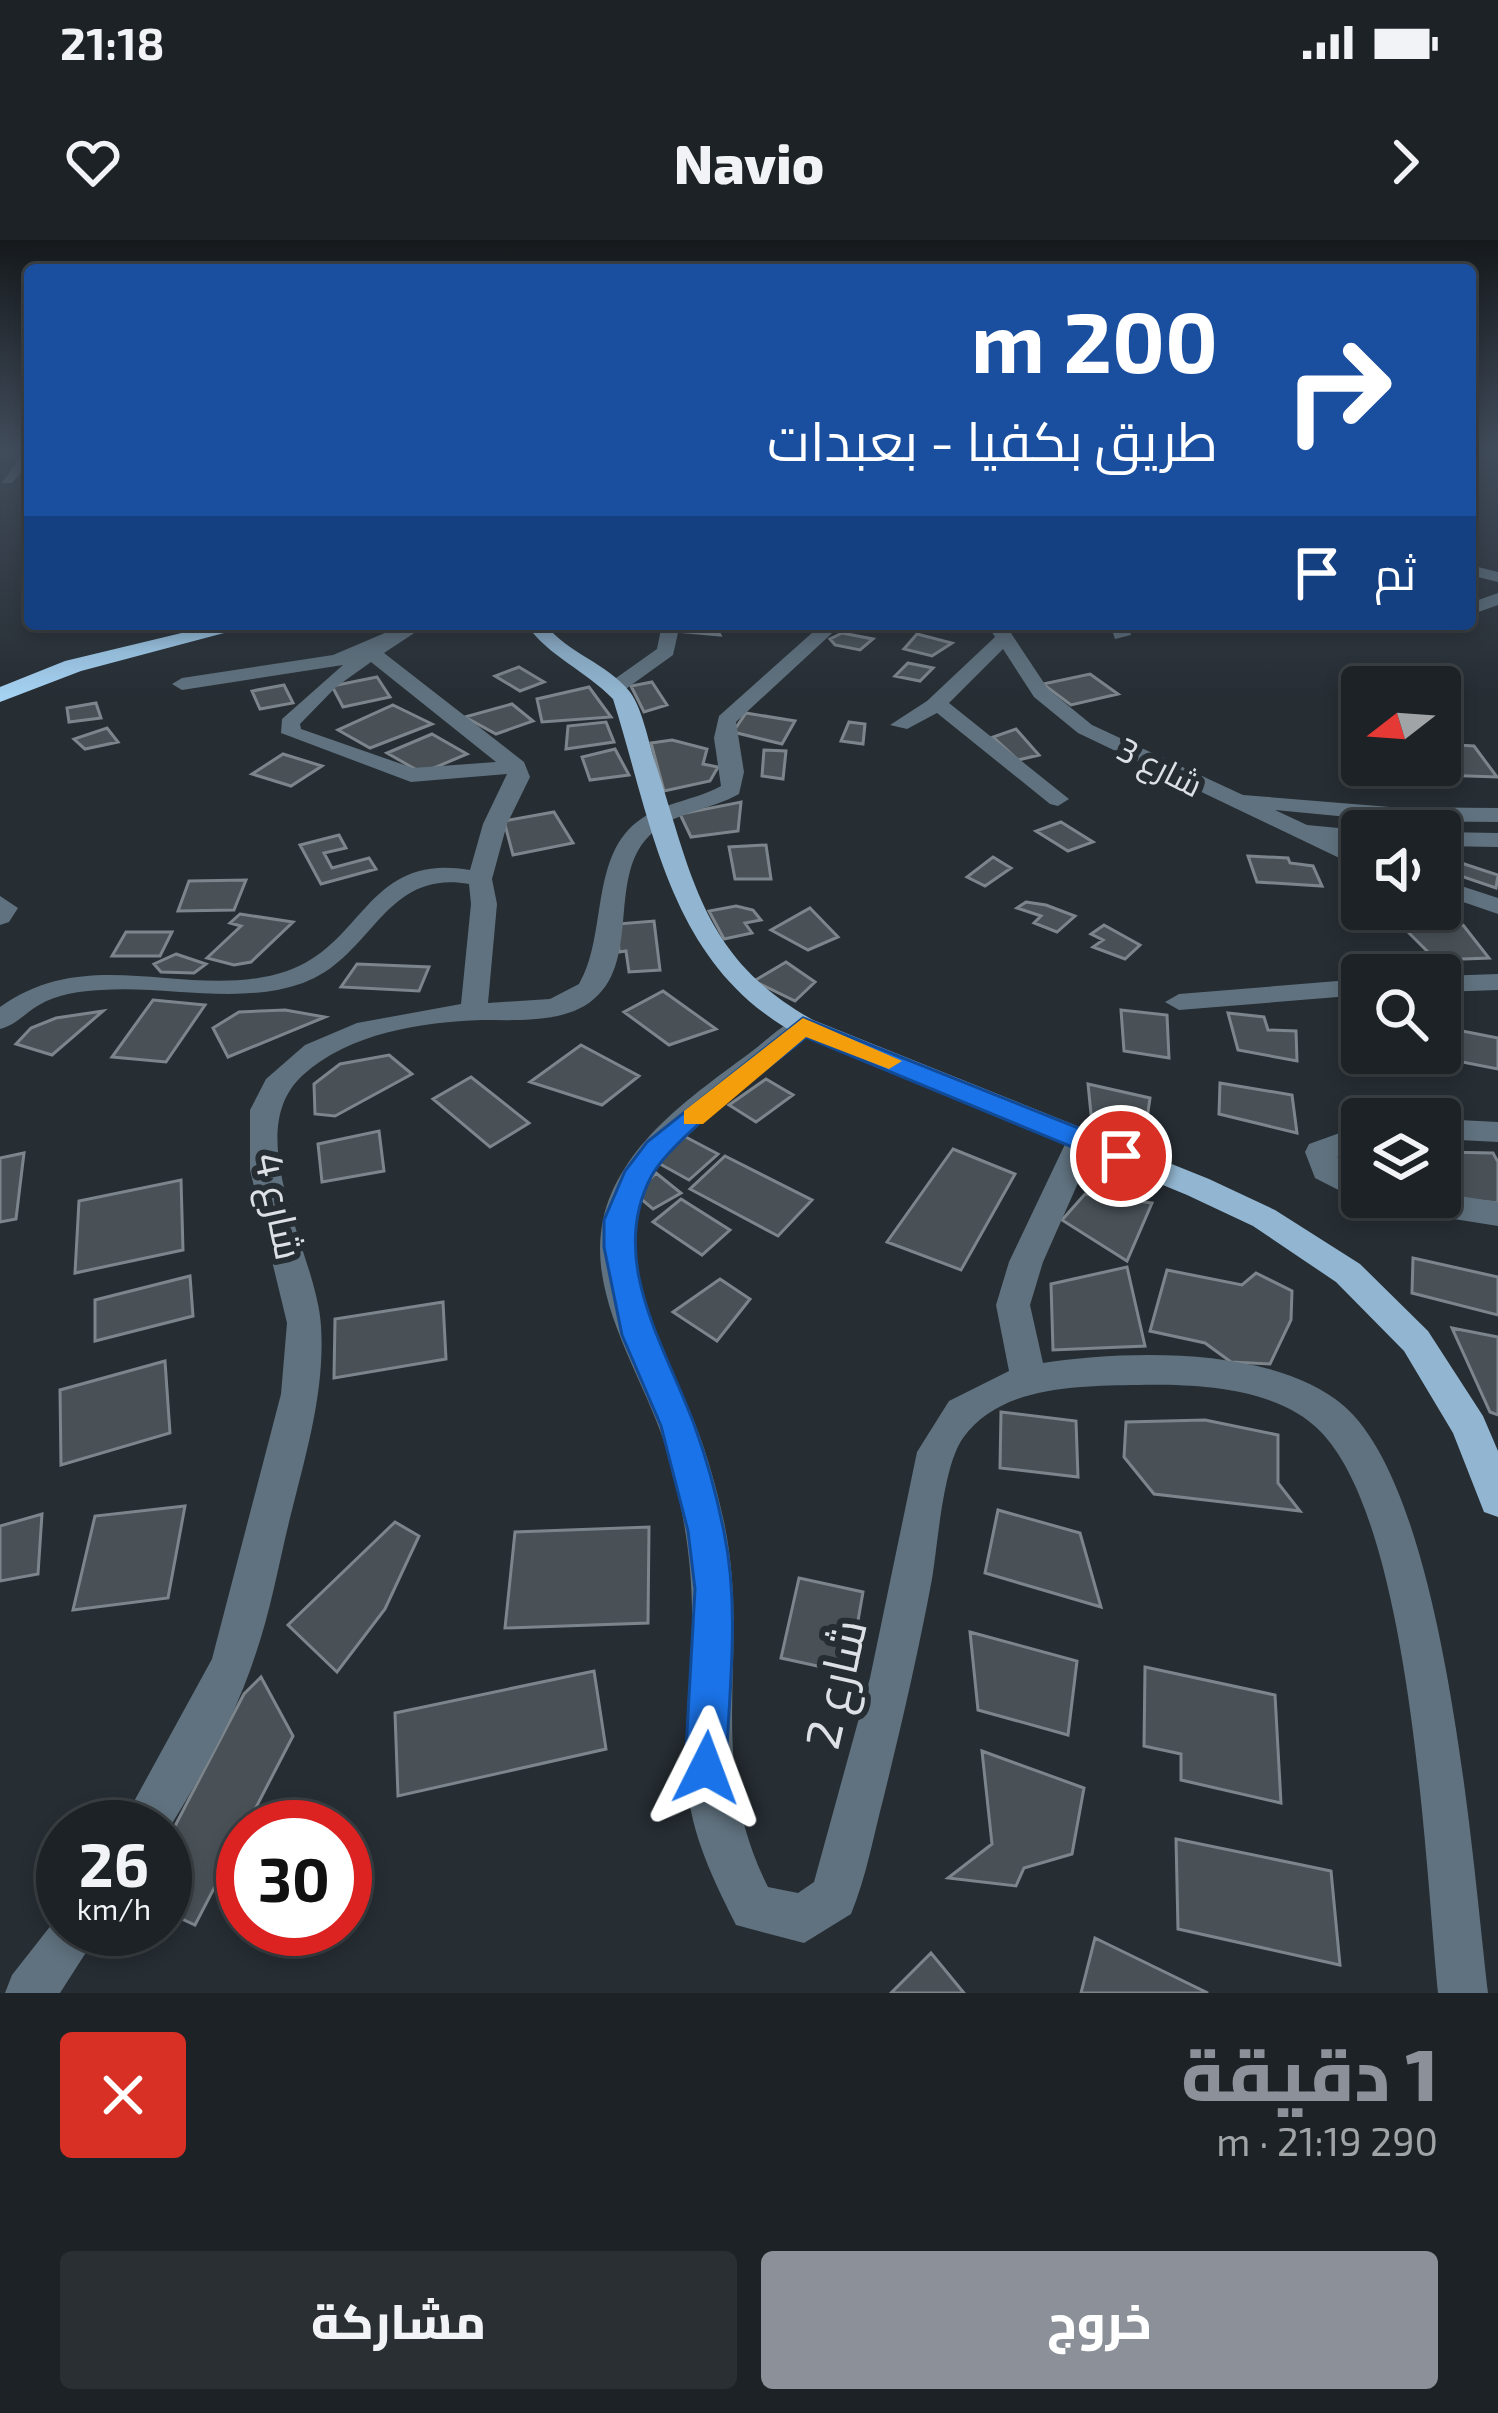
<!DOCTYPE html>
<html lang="ar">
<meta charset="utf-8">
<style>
body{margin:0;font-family:"Exo 2",Cairo,sans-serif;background:#292f32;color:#f1f3f6;direction:rtl;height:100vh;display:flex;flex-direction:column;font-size:45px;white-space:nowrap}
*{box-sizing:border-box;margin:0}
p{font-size:39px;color:#a0a4a7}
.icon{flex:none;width:66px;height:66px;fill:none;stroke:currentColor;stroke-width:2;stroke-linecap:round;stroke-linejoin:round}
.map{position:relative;height:1753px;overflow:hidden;direction:ltr}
.panel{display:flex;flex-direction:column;background:#1c2226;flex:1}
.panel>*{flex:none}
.top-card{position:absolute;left:24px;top:24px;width:1452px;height:366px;border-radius:12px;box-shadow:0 6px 18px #0003,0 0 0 3px #3a3f43;direction:rtl;background:#1a4fa0;color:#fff;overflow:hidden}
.needle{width:78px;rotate:253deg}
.tools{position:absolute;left:1341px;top:426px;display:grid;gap:24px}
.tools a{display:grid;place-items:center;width:120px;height:120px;border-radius:12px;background:#1c2226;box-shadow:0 6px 18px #0003,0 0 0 3px #3a3f43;font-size:60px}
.speed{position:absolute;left:36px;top:1560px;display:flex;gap:24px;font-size:60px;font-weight:700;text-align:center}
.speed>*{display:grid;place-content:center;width:156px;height:156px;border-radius:50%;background:#1c2226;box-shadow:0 6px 18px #0003,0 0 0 3px #3a3f43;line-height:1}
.speed small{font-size:30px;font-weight:400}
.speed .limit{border:18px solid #d22;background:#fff;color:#111}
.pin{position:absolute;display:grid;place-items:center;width:102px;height:102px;color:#fff;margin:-51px;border:6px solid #fff;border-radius:50%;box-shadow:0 3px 12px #0007}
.me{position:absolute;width:132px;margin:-66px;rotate:3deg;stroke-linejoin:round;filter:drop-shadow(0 0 9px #0008)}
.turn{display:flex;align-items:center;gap:42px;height:252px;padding:0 60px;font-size:54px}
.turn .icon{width:156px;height:156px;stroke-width:2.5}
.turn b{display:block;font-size:84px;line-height:102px}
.then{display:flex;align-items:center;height:114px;padding:0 60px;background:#0003;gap:24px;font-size:45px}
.round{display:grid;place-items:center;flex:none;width:126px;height:126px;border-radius:12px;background:#292f32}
.head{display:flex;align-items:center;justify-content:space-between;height:204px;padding:0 60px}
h1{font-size:72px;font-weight:800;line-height:90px;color:#8c9099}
.cta{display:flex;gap:24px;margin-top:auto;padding:24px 60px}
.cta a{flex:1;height:138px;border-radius:12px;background:#8c9099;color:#fff;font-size:48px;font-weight:800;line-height:138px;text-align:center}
.cta a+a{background:#292f32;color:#f1f3f6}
.status{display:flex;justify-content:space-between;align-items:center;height:84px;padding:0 60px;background:#1c2226;direction:ltr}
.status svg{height:33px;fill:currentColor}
header{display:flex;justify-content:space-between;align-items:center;height:156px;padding:0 60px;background:#1c2226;font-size:54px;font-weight:800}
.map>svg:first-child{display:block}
</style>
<div class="status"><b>21:18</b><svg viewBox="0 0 49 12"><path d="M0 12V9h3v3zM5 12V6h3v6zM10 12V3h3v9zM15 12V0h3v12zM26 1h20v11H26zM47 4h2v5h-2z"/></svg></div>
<header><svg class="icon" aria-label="forward" viewBox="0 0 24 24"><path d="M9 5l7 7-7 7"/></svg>Navio<svg class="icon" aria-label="heart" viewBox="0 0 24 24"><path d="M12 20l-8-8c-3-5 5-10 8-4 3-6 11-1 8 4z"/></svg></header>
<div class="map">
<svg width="1498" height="1753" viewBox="0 0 1498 1753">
<rect width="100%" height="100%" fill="#262d33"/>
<!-- building -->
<path fill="#495157" stroke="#7d858c" stroke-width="3" d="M690 384 715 385 720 395 675 391Z
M842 393 873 399 860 410 835 405 830 399Z
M917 394 952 403 932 416 904 409Z
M908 423 933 428 920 441 895 436Z
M519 427 544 442 520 451 495 436Z
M1090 434 1118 454 1071 465 1043 444Z
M377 437 390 457 343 467 332 446Z
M652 442 667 465 644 472 631 446Z
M284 445 293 463 260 469 252 451Z
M589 447 611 477 542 482 537 459Z
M96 463 101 478 69 482 67 468Z
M512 464 533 481 496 494 465 477Z
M393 465 432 484 370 508 338 490Z
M746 473 795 481 782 504 733 492Z
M606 482 614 502 566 509 568 486Z
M849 482 865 484 863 504 841 501Z
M107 488 118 502 85 509 74 499Z
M1016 489 1039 515 1018 520 993 497Z
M432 494 467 514 422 533 387 513Z
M672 500 707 509 703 524 718 527 710 541 664 551 651 503Z
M1440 504 1474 506 1497 537 1411 534 1407 525H1440Z
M615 509 629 535 590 540 582 517Z
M764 510 786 511 783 539 762 536Z
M283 514 322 526 291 546 252 534Z
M741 562 738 591 691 597 680 574Z
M554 572 573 603 513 615 504 581Z
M1061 582 1093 602 1068 611 1036 591Z
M339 595 346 608 324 613 332 628 369 618 376 629 321 644 300 605Z
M766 605 771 639H735L729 607Z
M1248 616 1288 618 1290 623 1313 626 1322 646 1257 642Z
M1440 616 1498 635 1496 648 1440 629Z
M993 617 1011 628 985 646 967 637Z
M246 640 234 670 178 671 189 641Z
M1026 662 1046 665 1075 676 1057 692 1034 683 1041 676 1017 668Z
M736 666 753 670 761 680 745 683 752 693 724 699 709 671Z
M810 668 838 697 808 710 771 690Z
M240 674 293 682 251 722 234 725 207 718 241 686 230 683Z
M654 681 660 730 629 732 626 711 619 712 617 684Z
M1104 685 1140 705 1125 719 1093 707 1103 700 1091 694Z
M1463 685 1489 718 1436 720 1407 691Z
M126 692H172L160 716H112Z
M176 714 206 724 194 733 161 732 154 724Z
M786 722 815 742 795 761 754 741Z
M357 724 429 727 419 751 341 747Z
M663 751 716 789 669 805 624 772Z
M153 760 205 765 166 822 112 817Z
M285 770 325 777 228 817 213 788 239 772Z
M1121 770 1167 775 1169 818 1124 811Z
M103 771 52 815 16 804 31 788 56 778Z
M1228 773 1264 777 1268 790 1296 791 1297 821 1238 810Z
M1452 789 1498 798V829L1462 822Z
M581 805 639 836 602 865 530 842Z
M389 815 412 834 335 876 315 874 314 844 340 824Z
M471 837 529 883 490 907 433 859Z
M766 839 793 855 756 882 729 865Z
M1220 843 1292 855 1297 893 1219 874Z
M1088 844 1150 858 1146 886 1091 874Z
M379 891 384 931 322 942 318 904Z
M680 894 718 914 689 940 651 919Z
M953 909 1015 934 961 1030 887 1002Z
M1440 912 1493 913 1498 922V963L1440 957Z
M24 913 16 979 0 982V918Z
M725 916 812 960 778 996 690 949Z
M656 933 681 953 653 969 635 954Z
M181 940 183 1010 75 1033 79 961Z
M1085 954 1152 963 1127 1021 1062 980Z
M681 959 730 990 702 1015 653 982Z
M1413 1018 1498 1037V1075L1412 1053Z
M1127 1027 1145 1106 1053 1110 1051 1044Z
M1167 1030 1242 1045 1256 1033 1292 1051 1291 1080 1270 1124 1231 1122 1205 1103 1150 1091Z
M190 1036 193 1076 95 1101V1060Z
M720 1039 750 1059 717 1101 673 1072Z
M443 1062 446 1119 334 1138 335 1079Z
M1452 1088 1498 1097V1175L1490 1172Z
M165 1121 170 1193 61 1225 60 1150Z
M1001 1172 1076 1181 1078 1237 1000 1228Z
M1205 1180 1278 1195V1243L1300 1271 1154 1254 1124 1217 1126 1182Z
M185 1266 168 1358 73 1370 95 1276Z
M998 1270 1080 1293 1101 1367 985 1333Z
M42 1274 38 1334 0 1341V1286Z
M395 1282 419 1296 385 1369 337 1432 288 1385Z
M649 1287 648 1383 505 1388 515 1292Z
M799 1338 863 1352 849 1433 781 1418Z
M970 1392 1077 1421 1068 1495 978 1470Z
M1145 1427 1275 1455 1281 1563 1181 1540V1514L1144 1506Z
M594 1431 606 1509 398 1556 395 1473Z
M261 1437 293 1496 195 1685 165 1671V1605L244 1454Z
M982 1511 1084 1548 1072 1614 1024 1628 1016 1646 948 1638 992 1604Z
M1176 1599 1331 1631 1340 1725 1178 1689Z
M1095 1698 1208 1753H1081Z
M931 1713 964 1753H891Z"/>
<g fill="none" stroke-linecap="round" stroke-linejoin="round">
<!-- minor -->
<path fill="#60727f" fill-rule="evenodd" d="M25 210H30V222L12 243H2Z
M1470 325 1498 332V342L1470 335Z
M1498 353V365L1470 375V363Z
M406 384H428L384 413 524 522 530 537 507 584 492 639 497 664 488 763 550 759 579 744C608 695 589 614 641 579 665 562 696 560 721 546L714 498 719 476 822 384H842L736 482 744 532 739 554C711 570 672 572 649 596 606 639 643 725 589 763 560 783 516 780 482 780 422 782 349 793 303 835 238 894 317 1014 321 1086 325 1147 308 1207 293 1266 280 1316 272 1367 255 1416 234 1480 200 1538 165 1595V1587H120L212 1419 281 1154 287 1083 250 930V870L266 839 305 805 357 783 461 764 471 664 469 644C383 629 373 718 303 743 238 766 168 745 101 750 81 751 57 754 39 765 25 773 16 785 0 789V767C92 701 192 763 287 731 365 704 367 612 470 630L483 584 507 534 411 542 281 493 282 479 343 425 182 450 172 444 182 438 333 415ZM371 422 496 522 413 528 301 489 300 484 336 447Z
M662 384H680L673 415 623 451H609V443L657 409Z
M987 384H1005L1048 449 1092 485 1243 555 1390 567 1498 568V582L1390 581 1275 570 1307 585 1370 591H1362V603L1341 601 1362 611V627L1354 625 1078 493 1034 457 1003 409 949 463 1069 559 1058 566 1050 564 937 473 907 489 890 485 927 461 995 397Z
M1110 384H1128L1131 395 1115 399Z
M1440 592 1498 593V607L1440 606Z
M1440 639 1498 658V674L1440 654Z
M0 656 18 668 9 682 0 685Z
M1498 734V750L1440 752V736Z
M1362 739V755L1179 770 1165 762 1179 754Z
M803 777 813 780 817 786 813 792C762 834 658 897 640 962 618 1042 668 1114 696 1186 708 1217 717 1250 724 1282 752 1414 703 1518 768 1647L798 1653 814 1642 870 1438 917 1212 949 1161 1009 1131 996 1065 1009 1022 1067 900 1082 889 1097 900 1043 1022 1030 1065 1043 1123C1129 1110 1274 1106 1344 1166 1446 1255 1472 1617 1488 1753H1438C1425 1621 1411 1283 1320 1191 1277 1147 1196 1144 1139 1145 1080 1146 1001 1145 963 1198 943 1226 938 1303 932 1339 918 1414 901 1487 883 1560 873 1598 866 1638 851 1674L804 1703 736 1685C717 1647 698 1609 690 1566 680 1506 691 1445 692 1385 693 1326 684 1270 668 1214 647 1140 586 1060 603 980 620 904 692 856 751 812 767 800 784 782 803 777Z
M1440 879 1498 882V902L1440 899Z
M1362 885V908L1337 917 1362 936V957H1374L1362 962 1315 938 1305 912 1309 904Z
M1440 953 1498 962V986L1391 969 1380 965 1375 957H1440Z
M63 1670V1689H101L60 1753H5L12 1735Z"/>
<!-- major -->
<path fill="#92b6d1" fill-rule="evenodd" d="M526 384H545C568 414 606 422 630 452 643 470 648 501 655 522 692 634 701 718 813 780L1209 939 1275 970 1360 1024 1428 1091 1483 1176 1498 1211V1277L1484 1272 1453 1193 1404 1111 1336 1042 1253 986 1187 955 793 792C668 721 653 586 613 459 585 430 549 417 526 384Z"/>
<!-- highway -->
<path fill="#a5d2f2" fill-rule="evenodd" d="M219 384H258L81 431 0 462V447L65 421Z"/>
</g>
<!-- sky -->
<linearGradient id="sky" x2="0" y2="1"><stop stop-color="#15191c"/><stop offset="0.46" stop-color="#414c5b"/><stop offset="1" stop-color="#414c5b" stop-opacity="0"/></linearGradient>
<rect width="1498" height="456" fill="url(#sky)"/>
<!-- route -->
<path fill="#1a73e8" stroke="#114b97" stroke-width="3" d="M803 778 1131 909 1135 916 1131 923H1111L806 797C768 829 672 897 651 937 607 1021 666 1107 695 1187 707 1220 717 1257 724 1292 740 1369 729 1450 726 1528L720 1542 706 1548 691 1542 685 1528 695 1349 688 1291 661 1186 622 1095 604 1007V980L625 931 647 902Z"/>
<!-- slow -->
<path fill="#f59e0b" d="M803 778 902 821 889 829 806 797 703 884H684V871Z"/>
<g text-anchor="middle" stroke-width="12" stroke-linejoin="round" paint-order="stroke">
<!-- far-street labels -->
<g font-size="33" fill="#dde1e5" stroke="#262d33">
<text transform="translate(1160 527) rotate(27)" y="12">شارع 3</text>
</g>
<!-- street labels -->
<g font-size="39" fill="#dde1e5" stroke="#262d33">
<text transform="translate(279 966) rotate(78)" y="14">شارع 4</text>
</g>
<!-- near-street labels -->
<g font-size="48" fill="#dde1e5" stroke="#262d33">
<text transform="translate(836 1444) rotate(-77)" y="17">شارع 2</text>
</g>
</g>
</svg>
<div class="tools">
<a><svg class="needle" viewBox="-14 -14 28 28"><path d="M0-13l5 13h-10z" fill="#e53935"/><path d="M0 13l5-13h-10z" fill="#a0a4a7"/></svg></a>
<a><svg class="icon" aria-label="sound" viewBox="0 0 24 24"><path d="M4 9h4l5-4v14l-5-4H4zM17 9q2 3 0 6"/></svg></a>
<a><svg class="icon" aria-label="search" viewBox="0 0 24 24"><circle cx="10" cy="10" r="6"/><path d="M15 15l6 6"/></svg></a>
<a><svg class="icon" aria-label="layers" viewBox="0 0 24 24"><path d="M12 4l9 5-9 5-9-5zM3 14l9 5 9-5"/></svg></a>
</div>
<div class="speed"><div>26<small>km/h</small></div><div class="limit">30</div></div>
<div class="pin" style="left:1121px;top:916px;background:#d93025"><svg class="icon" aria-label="arrive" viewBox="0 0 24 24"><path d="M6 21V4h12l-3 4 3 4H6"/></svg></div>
<svg class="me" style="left:706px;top:1528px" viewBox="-20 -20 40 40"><path d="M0-17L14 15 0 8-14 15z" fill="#1a73e8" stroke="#fff" stroke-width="4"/></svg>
<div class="top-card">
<div class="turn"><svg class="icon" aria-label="right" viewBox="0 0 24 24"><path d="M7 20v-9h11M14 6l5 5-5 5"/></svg><div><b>200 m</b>طريق بكفيا - بعبدات</div></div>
<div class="then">ثم<svg class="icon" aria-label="arrive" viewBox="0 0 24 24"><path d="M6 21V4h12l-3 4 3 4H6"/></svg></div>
</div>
</div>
<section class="panel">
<div class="head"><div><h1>1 دقيقة</h1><p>290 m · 21:19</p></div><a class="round" style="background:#d93025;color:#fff"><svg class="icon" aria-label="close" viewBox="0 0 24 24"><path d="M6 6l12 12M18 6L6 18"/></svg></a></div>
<div class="cta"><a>خروج</a><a>مشاركة</a></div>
</section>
